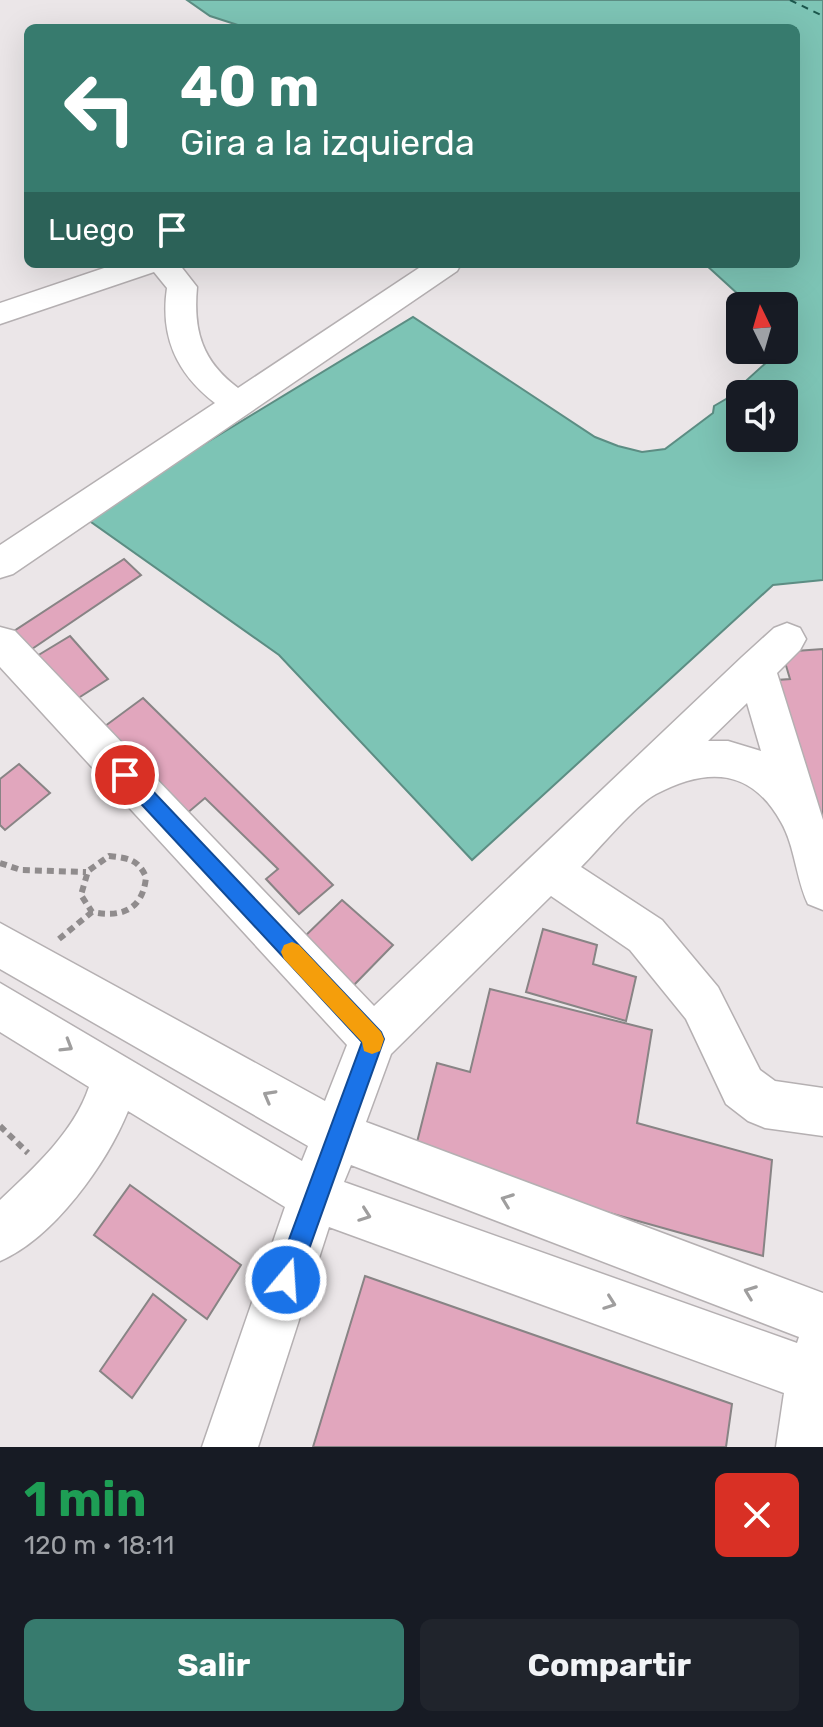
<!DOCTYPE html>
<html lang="es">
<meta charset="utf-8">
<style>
body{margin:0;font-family:Rubik,sans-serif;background:#20242c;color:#f1f3f6;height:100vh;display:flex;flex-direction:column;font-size:30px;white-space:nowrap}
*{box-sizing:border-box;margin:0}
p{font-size:26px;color:#9ea1a6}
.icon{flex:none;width:44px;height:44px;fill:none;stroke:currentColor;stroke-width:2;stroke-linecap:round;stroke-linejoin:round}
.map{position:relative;height:1447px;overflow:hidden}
.details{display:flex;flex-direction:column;background:#171b24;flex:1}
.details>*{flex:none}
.guide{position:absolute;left:24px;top:24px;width:776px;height:244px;border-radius:12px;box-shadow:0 8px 32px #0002;background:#377b6e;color:#fff;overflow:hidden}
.needle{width:52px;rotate:355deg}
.controls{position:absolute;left:726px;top:292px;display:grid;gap:16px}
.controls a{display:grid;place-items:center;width:72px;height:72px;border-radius:12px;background:#171b24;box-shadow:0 8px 32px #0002;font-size:40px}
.pin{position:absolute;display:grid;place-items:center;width:68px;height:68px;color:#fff;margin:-34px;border:4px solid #fff;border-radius:50%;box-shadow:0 2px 8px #0007}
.me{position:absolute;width:88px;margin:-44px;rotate:18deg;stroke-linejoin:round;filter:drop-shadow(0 0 6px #0008)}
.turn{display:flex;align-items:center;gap:28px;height:168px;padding:0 24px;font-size:36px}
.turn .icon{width:104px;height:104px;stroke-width:2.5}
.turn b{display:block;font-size:56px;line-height:68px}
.then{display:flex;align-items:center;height:76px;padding:0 24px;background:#0003;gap:16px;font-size:30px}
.round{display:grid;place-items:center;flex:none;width:84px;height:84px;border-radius:12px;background:#20242c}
.headline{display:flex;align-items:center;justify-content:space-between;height:136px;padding:0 24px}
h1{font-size:48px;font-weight:700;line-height:60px;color:#1e9e55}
.primary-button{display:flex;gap:16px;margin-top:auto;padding:16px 24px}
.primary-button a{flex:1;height:92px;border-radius:12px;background:#377b6e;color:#fff;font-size:32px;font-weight:700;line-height:92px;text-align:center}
.primary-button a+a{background:#20242c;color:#f1f3f6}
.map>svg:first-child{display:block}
</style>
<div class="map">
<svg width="823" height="1447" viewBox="0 0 823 1447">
<rect width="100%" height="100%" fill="#ebe6e8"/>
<!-- water -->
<path fill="#7dc4b5" stroke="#5c8d83" stroke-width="2" fill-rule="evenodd" d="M187 0H823V580L773 585 472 860 279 655 84 517 413 317 595 437 618 446 642 452 665 449 713 413 714 406 726 399 791 340 784 334V306H751L705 264H796V28H247L210 16ZM740 394H784V438H740Z"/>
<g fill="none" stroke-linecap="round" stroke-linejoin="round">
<!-- ferry -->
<path stroke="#1b564c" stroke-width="2" stroke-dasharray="7 6" stroke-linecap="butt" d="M790 0 823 16"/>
</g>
<!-- building -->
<path fill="#e1a6bd" stroke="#888485" stroke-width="2" d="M124 559 141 575 29 651 11 633Z
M70 636 108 679 69 704 32 659Z
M823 649V837L777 680 790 679 782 652Z
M143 698 333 885 299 914 266 879 278 869 205 798 185 815 101 729Z
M19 764 50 793 5 830 0 825V779Z
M342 900 393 945 351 988 300 941Z
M543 929 597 945 593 964 636 977 626 1021 526 992Z
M490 989 652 1030 637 1123 772 1160 763 1256 413 1158 437 1063 470 1072Z
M130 1185 241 1265 207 1319 94 1235Z
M365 1276 732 1404 726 1447H313Z
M153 1294 186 1320 132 1398 100 1371Z"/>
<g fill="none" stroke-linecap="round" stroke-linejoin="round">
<!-- minor casing -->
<g stroke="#b5b0b2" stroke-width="3">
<path id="minor" d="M116 264H179L197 287C193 331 202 361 238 388L425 264H461L457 271 13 574 0 578V545L215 403C176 373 160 336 167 288L154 272 0 324V303Z
M787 623 800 628 806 639 800 650 777 673 823 820V910L808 904C796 879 795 846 781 822 751 768 707 767 656 794 635 805 599 849 581 867L662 920 718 987 760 1070 775 1081 823 1088V1136L765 1128 748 1121 726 1104 686 1019 630 950 551 896 391 1054 366 1122 823 1293V1447H776L784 1393 329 1227 258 1447H202L285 1207 128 1111C107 1163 54 1238 0 1261V1200C34 1168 74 1132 89 1087L0 1032V983L302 1161 308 1146 0 969V923L325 1101 347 1045 0 667V627L15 631 374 1006 742 657 774 628ZM747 703 761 751 728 741H708ZM351 1165 799 1337 797 1343 344 1182Z"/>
</g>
<!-- path -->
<path stroke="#908c8d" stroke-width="6" stroke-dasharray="7 5" stroke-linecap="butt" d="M109 856C128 858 138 859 146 877 143 910 121 918 92 912L81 895 88 871Z
M0 863 21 870 86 872
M59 939 92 912
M0 1126 28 1153"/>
<!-- minor -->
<use href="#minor" fill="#fff" fill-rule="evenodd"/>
</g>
<!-- one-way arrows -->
<defs><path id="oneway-chevron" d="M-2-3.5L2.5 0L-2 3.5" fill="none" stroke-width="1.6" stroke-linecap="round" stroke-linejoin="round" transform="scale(2)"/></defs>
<g stroke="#9f9e9e">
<use href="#oneway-chevron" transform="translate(67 1046) rotate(31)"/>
<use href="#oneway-chevron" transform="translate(269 1096) rotate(-151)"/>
<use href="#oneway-chevron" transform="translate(507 1200) rotate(-159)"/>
<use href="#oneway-chevron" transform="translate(365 1215) rotate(20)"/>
<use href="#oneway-chevron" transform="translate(750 1292) rotate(-159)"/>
<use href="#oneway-chevron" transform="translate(610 1303) rotate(20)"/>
</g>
<!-- route -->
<path fill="#1a73e8" stroke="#114b97" stroke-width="2" d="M125 766 132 769 381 1032 384 1039 298 1280 294 1288 286 1292 277 1288 274 1280 362 1042 119 780V769Z"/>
<!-- slow -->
<path fill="#f59e0b" d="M292 942 299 945 381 1032 384 1039 380 1051 372 1054 364 1051 362 1042 284 959 281 952 284 945Z"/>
</svg>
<div class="controls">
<a><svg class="needle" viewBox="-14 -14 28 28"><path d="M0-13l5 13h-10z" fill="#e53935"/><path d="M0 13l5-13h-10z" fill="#9ea1a6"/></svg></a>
<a><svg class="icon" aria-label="sound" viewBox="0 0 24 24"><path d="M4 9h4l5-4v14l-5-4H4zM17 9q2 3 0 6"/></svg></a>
</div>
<div class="pin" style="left:125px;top:775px;background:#d93025"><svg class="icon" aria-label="arrive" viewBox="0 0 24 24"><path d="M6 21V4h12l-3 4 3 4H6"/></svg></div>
<svg class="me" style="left:286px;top:1280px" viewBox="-20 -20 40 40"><circle r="17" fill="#1a73e8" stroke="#fff" stroke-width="3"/><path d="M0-11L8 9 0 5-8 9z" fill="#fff"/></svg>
<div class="guide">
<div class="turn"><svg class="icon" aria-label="left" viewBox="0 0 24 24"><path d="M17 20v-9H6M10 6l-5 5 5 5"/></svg><div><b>40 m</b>Gira a la izquierda</div></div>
<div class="then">Luego<svg class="icon" aria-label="arrive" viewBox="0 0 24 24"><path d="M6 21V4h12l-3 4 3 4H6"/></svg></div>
</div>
</div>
<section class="details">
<div class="headline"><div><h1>1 min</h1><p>120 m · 18:11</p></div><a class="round" style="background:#d93025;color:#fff"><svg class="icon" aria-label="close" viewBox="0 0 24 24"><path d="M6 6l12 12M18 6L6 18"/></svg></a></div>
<div class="primary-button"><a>Salir</a><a>Compartir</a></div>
</section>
